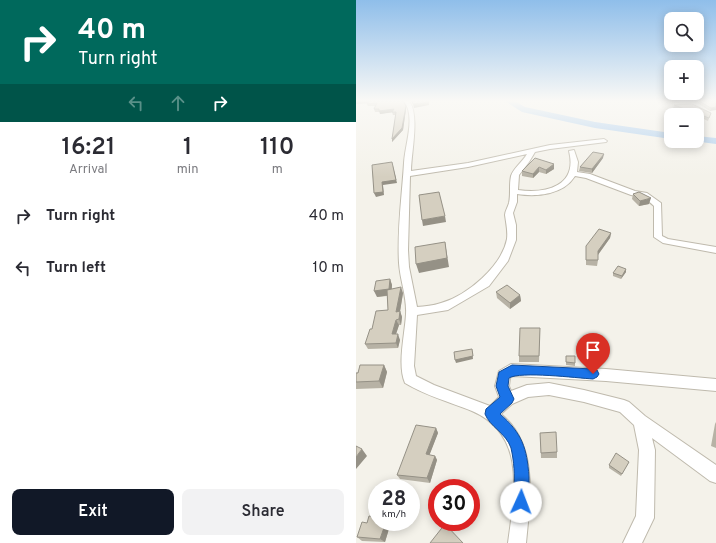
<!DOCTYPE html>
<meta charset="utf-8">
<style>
body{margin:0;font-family:Overpass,sans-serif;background:#f2f2f3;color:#2b2b33;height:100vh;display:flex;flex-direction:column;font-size:15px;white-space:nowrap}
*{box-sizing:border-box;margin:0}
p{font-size:13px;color:#7c7c81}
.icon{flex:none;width:22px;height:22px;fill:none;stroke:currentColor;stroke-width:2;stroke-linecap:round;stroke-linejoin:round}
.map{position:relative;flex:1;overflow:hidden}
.details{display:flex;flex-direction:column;background:#fff;width:356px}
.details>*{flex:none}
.guide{background:#00695c;color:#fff;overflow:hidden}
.buttons{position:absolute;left:308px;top:12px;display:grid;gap:8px}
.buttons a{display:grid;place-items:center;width:40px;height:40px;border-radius:8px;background:#fff;box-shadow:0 2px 10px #0003;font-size:20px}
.speed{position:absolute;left:12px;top:479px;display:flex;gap:8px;font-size:20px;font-weight:700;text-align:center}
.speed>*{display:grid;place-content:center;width:52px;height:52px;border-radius:50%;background:#fff;box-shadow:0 2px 10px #0003;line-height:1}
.speed small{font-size:10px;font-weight:400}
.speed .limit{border:6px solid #d22;background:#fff;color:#111}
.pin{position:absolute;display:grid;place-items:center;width:34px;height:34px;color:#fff;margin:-41px -17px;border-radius:50% 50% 50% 0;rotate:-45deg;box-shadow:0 0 4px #0007}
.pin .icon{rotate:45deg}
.me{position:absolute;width:44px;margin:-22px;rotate:2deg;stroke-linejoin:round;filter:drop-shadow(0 0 3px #0008)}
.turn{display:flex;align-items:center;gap:14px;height:84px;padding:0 12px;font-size:18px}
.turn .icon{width:52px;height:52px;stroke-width:2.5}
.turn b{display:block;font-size:28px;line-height:34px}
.lanes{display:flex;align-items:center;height:38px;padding:0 12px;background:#0003;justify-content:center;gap:20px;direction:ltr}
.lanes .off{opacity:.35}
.eta{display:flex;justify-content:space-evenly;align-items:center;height:68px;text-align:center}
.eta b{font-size:24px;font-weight:600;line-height:28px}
.action{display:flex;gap:8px;margin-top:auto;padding:8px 12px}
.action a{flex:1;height:46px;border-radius:8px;background:#111827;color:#fff;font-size:16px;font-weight:600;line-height:46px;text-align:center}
.action a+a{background:#f2f2f3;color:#2b2b33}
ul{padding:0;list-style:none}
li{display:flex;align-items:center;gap:12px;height:52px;padding:0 12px}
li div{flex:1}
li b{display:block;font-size:15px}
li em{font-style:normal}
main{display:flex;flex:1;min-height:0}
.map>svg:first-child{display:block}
</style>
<main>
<section class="details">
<div class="guide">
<div class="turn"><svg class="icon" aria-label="right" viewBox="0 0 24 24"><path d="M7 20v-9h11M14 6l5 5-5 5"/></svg><div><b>40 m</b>Turn right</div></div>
<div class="lanes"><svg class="icon off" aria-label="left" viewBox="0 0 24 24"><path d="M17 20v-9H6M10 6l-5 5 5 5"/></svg><svg class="icon off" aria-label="ahead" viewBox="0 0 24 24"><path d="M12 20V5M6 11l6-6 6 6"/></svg><svg class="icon" aria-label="right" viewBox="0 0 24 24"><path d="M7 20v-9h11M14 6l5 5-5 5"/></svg></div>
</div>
<div class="eta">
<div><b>16:21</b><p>Arrival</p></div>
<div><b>1</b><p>min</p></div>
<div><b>110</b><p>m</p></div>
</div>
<ul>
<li><svg class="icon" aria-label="right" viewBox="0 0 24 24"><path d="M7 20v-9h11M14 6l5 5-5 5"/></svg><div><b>Turn right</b></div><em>40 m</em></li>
<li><svg class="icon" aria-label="left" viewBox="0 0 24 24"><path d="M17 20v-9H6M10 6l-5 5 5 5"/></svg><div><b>Turn left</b></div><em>10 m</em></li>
</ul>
<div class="action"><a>Exit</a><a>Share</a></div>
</section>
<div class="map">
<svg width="360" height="543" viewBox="0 0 360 543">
<rect width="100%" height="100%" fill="#f4f2ea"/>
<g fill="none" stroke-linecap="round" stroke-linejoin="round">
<!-- river -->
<path fill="#a9ccee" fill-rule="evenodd" d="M149 101H159L169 107 239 122 315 133V139L239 128 166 112Z
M341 136 360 138V144L337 141H341Z"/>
<!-- street casing -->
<g stroke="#bfbaad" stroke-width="2">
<path id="street" d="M48 101H53C64 115 55 153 55 171L112 163 194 145 248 139 251 141 250 142 194 149 179 152 173 162 163 175 162 190C190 194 222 186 213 151L218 150 222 162 221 172 234 174 279 191 291 193 305 203 306 236 312 239 360 247V253L307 243 298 237V206C291 199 285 197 275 195L230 178 219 176C207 195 181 197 161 194V202L157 213 160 225V240L152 261 133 286 92 310 61 315 58 366 60 376 78 385 134 406 143 397 139 386 143 371 155 364 250 369 360 379V391L250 381 157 376 154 378 153 386 155 391 171 385 193 383 228 390 268 400 273 402 289 416 360 465V483L354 481 296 438 299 450 298 518 286 543H267L280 516 283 450 278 425 264 412 228 402 193 395 172 397 156 404 145 414C183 445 174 500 170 543H152C158 496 172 435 116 411 94 402 70 396 49 383 41 365 49 334 50 314 51 297 44 280 43 263 41 230 46 196 48 163 49 144 60 117 48 101ZM171 154C167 161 157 169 155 176 153 185 155 194 153 203 152 207 149 211 149 215 150 223 152 230 151 239 146 266 111 296 85 303 77 306 69 306 61 307L53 267 52 250 54 176 112 167Z"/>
</g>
<!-- street -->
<use href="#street" fill="#fff" fill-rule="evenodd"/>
</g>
<!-- wall -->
<path fill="#b7b2a5" d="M0 101 50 106V109L47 130 36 142 40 115H37L36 112 24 114V112H19L18 109 19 106H12L11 104 12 103 0 104Z
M338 101H360L354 111Z
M318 105 355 113 352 121 341 116V115H337L317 108Z
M247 158 236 173 223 171 224 167Z
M198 164V169L190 174 183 172 177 178 166 176V171Z
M277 194 293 204 283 206 276 199Z
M255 233 254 238 242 255V260L241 266 230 265V246Z
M270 269V272L265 279 257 276V273Z
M34 279 36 285V289L47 293 44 311 46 317 45 325H43L40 334 44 340 42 348 12 349 9 344 16 329 32 310 31 296 21 297Z
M140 292 164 295 165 301 154 309 141 298Z
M184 328 183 362H163V356Z
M210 356H219V366L210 365Z
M28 365 31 372 27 388 0 389V373Z
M360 422V448L355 446 359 424Z
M80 428 82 433 73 455 79 456 81 460 74 483 44 479 41 475Z
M184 433 201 452V458H185Z
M273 462 265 476 253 468V465Z
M21 522H35L29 542 6 541 1 537 11 523Z"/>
<!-- shaded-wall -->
<path fill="#959186" d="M0 101H13L14 103 0 104Z
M73 102V105L58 108 57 104Z
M50 106V109L47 130 36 142V139Z
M360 107V110L354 111 355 108Z
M38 109 39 112 24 114 23 111Z
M248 154 247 158 236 173V169Z
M198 164V169L190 174V170Z
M37 166 41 183 27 185 28 195 20 197 18 193Z
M183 167V172L177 178V174Z
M295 198 293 204 283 206 284 201Z
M89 216 90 222 67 226 66 220Z
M255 233 254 238 241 256 242 251Z
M89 242 93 267 63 273 60 264Z
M270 269V272L265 279 266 276Z
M34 279 36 285 35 295 21 297 18 291Z
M45 287 47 293 43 318 40 312Z
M164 295 165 301 154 309V303Z
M44 311 46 317 45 325 43 319Z
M40 320 43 325 38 340 36 334Z
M42 334 44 340 42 348 40 343Z
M116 349 117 359 100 363 99 360Z
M28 365 31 372 27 388 23 381Z
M80 428 82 433 72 459 70 454Z
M6 449 11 456 0 469V457Z
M79 456 81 460 74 483 71 478Z
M30 522H35L29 542 24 539Z"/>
<!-- building -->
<path fill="#d5cfc0" stroke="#959186" d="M13 101H47L50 106 46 128 36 139 40 112H36L38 109 23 111V109H18L21 103 11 104Z
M56 101H73V102L57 104Z
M343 101H360V107L355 108Z
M336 104 355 113 353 118 318 105Z
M237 152 248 154 236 169 224 167Z
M179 158 198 164 190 170 183 167 177 174 166 171Z
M36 162 40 180 26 182 27 192 18 193 16 165Z
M83 192 89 216 66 220 63 195Z
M283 192 295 198 284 201 277 194Z
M243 229 255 233 242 251V260H230V246Z
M89 242 91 258 60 264 59 247Z
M262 266 270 269 266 276 257 273Z
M34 279 33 289 18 291 20 281Z
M151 285 164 295 154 303 140 292Z
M45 287 40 312 44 311 43 319 40 320 36 334H42L40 343 9 344 14 329H16L20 311 32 310 31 290Z
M164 328H184L183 356H163Z
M116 349 117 356 99 360 98 352Z
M210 356H219V363L210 362Z
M4 365H28L23 381 0 382V373H2Z
M60 425 80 428 70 454 79 456 71 478 41 475Z
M200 432 201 452 185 453 184 433Z
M0 446 6 449 0 457Z
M260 453 273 462 266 474 253 465Z
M13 516 21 517V522H30L24 539 1 537 6 522 11 523Z
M89 524 107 543H74Z"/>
<!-- sky -->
<linearGradient id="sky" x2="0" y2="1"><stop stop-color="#8fbeea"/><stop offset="0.57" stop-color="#faf9f6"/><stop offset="1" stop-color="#faf9f6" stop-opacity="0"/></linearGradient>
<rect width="360" height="177" fill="url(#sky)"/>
<!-- route -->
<path fill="#1a73e8" stroke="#114b97" d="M156 365 237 369 241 370 243 374 241 377 237 379C221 378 164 371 153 378L152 386 158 399 156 403 144 414C166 433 171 448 173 477 173 487 174 497 170 507L165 509 159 507C157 501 158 496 158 489 159 476 158 461 155 448 150 433 134 427 129 414L130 409 144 397 140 386 143 372Z"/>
</svg>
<div class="buttons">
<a><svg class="icon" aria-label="search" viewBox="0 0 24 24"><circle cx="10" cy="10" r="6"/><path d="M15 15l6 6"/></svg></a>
<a>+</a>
<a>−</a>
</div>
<div class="speed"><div>28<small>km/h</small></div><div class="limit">30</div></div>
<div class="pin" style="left:237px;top:374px;background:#d93025"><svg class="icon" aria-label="arrive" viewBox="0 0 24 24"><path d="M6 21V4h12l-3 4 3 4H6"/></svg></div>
<svg class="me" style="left:165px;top:502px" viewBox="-20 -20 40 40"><circle r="19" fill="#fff"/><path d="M0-13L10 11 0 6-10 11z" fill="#1a73e8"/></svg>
</div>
</main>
